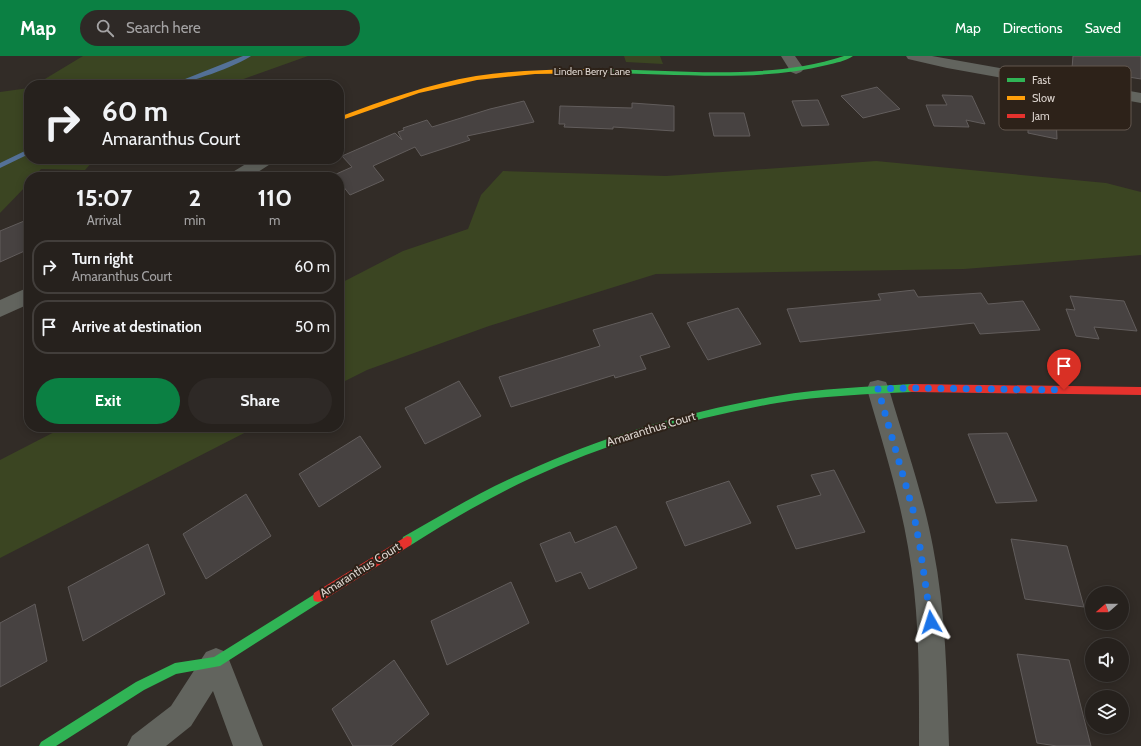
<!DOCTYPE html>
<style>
body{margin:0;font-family:Cabin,sans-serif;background:#2e2926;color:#f1f3f6;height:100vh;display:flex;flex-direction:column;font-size:15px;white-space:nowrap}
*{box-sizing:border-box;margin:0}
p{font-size:13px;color:#a4a3a4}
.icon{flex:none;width:22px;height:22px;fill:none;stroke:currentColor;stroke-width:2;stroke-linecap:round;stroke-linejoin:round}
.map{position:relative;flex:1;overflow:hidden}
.sheet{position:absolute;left:24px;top:116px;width:320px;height:260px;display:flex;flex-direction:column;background:#26211d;border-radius:16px;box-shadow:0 2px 10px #0003,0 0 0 1px #423e3b}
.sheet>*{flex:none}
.hud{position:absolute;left:24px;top:24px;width:320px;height:84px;border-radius:16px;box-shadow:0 2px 10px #0003,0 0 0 1px #423e3b;background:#26211d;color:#f1f3f6;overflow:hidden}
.needle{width:26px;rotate:250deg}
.controls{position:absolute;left:1085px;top:530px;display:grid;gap:8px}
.controls a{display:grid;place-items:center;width:44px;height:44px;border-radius:50%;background:#26211d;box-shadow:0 2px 10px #0003,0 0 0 1px #423e3b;font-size:20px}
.pin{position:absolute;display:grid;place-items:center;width:34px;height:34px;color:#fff;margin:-41px -17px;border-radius:50% 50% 50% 0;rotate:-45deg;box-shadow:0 0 4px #0007}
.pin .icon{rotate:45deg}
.me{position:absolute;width:44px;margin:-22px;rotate:354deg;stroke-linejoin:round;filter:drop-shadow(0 0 3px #0008)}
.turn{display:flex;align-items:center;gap:14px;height:84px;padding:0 12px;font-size:18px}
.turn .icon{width:52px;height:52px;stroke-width:2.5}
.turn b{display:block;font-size:28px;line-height:34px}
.eta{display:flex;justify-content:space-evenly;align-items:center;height:68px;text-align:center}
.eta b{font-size:24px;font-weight:700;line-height:28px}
.button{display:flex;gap:8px;margin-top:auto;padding:8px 12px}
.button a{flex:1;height:46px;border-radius:24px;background:#0b8043;color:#fff;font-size:16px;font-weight:700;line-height:46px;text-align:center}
.button a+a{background:#2e2926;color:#f1f3f6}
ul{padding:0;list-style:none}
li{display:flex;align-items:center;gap:12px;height:54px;margin:0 8px 6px;padding:0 4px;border:2px solid #423e3b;border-radius:16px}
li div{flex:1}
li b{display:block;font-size:15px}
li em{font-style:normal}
header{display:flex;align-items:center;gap:24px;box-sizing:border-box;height:56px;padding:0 20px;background:#0b8043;color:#fff}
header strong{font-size:19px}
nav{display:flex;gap:22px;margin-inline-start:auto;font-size:14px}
.search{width:280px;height:36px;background:#2e2926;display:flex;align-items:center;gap:10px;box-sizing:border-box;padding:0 14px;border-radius:22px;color:#a4a3a4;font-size:15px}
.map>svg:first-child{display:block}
</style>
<header>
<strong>Map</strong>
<div class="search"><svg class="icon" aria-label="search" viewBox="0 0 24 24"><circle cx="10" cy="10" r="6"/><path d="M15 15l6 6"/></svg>Search here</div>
<nav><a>Map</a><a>Directions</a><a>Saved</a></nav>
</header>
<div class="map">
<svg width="1141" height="690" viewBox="0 0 1141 690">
<rect width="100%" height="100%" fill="#322c27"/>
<!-- green -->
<path fill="#3b4522" d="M83 0H308L227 29H35Z
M624 0H660L663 8 626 6Z
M29 32V103H95L85 114 41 113 34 121H29V127L0 157V36Z
M876 105 1106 127 1141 136V199L964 213 656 218 489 270 367 314 339 328V228L403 195 468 173 481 139 503 115 666 120Z
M64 371H256L0 502V404Z"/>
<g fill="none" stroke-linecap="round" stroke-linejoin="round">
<!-- stream -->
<path fill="#547197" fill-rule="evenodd" d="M243 0H251C239 9 185 29 170 29Z
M29 93V98L0 112V107Z"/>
</g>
<!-- building -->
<path fill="#474241" stroke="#625d5c" d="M1073 0H1141V23L1072 12Z
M877 31 900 53 863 62 841 40Z
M942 39 972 40 985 68 966 64 969 71 934 70 926 49H947Z
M818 44 829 69 802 70 792 45Z
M524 45 534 66 467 80 470 84 421 100 415 91 373 110 384 124 350 139 339 125V121H335L334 119 352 111 342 100 395 77 402 84 398 76 404 74 403 72 427 64 432 71 490 53Z
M632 47 674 50V75L613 71V73L564 71 565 68H559L560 50 632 52Z
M1028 52 1056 58 1057 83 1028 77Z
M709 57H744L750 80H714Z
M29 163V193L0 206V175Z
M914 234 918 241 981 237 988 248 1023 245 1040 274 980 278 974 267 800 286 787 253 881 244 878 238Z
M1070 240 1124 245 1137 275 1094 271 1099 283 1076 280 1066 253 1075 254Z
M738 252 761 288 708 304 687 267Z
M652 257 670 291 640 300 646 313 615 322 614 319 511 351 499 321 600 290 593 274Z
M459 325 481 360 425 388 405 352Z
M1007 377 1037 445 996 447 968 378Z
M360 380 381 411 319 451 299 418Z
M834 414 865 476 796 493 777 450 821 439 811 419Z
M729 425 751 467 685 490 666 446Z
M246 438 271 480 206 523 183 478Z
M616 470 637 512 589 533 581 516 556 526 540 488 570 476 575 487Z
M1011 483 1067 490 1084 551 1025 543Z
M148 488 165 538 83 585 68 531Z
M511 526 529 567 447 609 431 565Z
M35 548 47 605 0 631V567Z
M1017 598 1069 604 1091 690H1057L1037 687Z
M394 604 429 658 391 690H353L332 653Z"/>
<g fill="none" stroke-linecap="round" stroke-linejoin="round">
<!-- street -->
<path fill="#62645e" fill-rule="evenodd" d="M781 0H795L804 13 801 16 796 18 791 16Z
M906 0H932L1141 37V47L947 12 908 3Z
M254 103H274L272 107 250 121H228L231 117Z
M29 231V248L0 261V244Z
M878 324 886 326 889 333C904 385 923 437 933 491 946 557 947 623 949 690H919C919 623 920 557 908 491 899 438 882 385 867 333L870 326Z
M216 592 226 596 263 690H233L213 635 191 670 166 690H127L132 680 171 650 206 596Z"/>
<!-- fast -->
<path fill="#30b455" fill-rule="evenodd" d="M844 0H853C846 5 835 7 827 9 755 27 673 17 599 17L596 15 599 13C679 14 767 25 844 0Z
M912 328 915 329 916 332 915 335 912 336C867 338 821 340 777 347 691 362 608 387 529 423 488 442 449 465 411 489L407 490 403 489 402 485 403 481C442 459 481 435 523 417 604 380 689 355 777 340 821 332 867 331 912 328Z
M318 536 322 537 323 541 322 545 220 610 176 618 144 634 56 690H39L41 686 136 626 175 607 214 601Z"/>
<!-- slow -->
<path fill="#ff9f0a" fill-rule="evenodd" d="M574 13H599L602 15 599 17 535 18 477 24 419 37 339 65V61C384 44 429 28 476 20 508 15 541 14 574 13Z"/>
<!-- jam -->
<path fill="#e5322d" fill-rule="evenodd" d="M912 328 1141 331V339L912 336 909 335 908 332 909 329Z
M407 480 411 481 412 485 411 489 322 545 318 546 314 545 313 541 314 537Z"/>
</g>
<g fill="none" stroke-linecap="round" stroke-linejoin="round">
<!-- route -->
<path stroke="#1a73e8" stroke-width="7" stroke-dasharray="0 12.6" d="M931 566 920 491 913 454 878 333 911 332 1064 334"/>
</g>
<g text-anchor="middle" stroke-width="4" stroke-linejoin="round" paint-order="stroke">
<!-- far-street labels -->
<g font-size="10" fill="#dcd4ce" stroke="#2d2219">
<text x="592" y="19">Linden Berry Lane</text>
</g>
<!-- street labels -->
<g font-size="12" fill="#dcd4ce" stroke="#2d2219">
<text transform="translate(651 373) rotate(-17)" y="4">Amaranthus Court</text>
<text transform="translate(360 514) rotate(-32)" y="4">Amaranthus Court</text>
</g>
</g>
<!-- legend -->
<rect x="999" y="10" width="132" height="64" rx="6" fill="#2d2219" stroke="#62574f" stroke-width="1"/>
<rect x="1007" y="22" width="18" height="4" fill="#30b455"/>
<rect x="1007" y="40" width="18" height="4" fill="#ff9f0a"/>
<rect x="1007" y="58" width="18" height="4" fill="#e5322d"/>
<g font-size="11" fill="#dcd4ce">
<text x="1032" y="28">Fast</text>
<text x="1032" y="46">Slow</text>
<text x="1032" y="64">Jam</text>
</g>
</svg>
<div class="controls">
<a><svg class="needle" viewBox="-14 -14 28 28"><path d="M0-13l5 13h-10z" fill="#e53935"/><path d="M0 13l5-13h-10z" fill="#a4a3a4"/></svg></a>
<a><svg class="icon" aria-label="sound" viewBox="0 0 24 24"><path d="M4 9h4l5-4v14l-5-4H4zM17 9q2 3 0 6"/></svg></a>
<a><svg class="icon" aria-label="layers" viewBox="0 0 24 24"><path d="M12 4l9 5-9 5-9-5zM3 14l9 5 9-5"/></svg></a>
</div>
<div class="pin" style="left:1064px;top:334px;background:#d93025"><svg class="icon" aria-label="arrive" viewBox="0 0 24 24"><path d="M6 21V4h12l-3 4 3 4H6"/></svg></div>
<svg class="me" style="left:931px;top:566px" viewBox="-20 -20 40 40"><path d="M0-17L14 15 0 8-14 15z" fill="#1a73e8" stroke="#fff" stroke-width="4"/></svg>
<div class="hud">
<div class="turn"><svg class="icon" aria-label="right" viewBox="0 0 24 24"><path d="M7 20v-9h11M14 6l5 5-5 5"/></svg><div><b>60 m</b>Amaranthus Court</div></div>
</div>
<section class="sheet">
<div class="eta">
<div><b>15:07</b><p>Arrival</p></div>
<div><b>2</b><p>min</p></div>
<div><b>110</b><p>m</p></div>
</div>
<ul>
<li><svg class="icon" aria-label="right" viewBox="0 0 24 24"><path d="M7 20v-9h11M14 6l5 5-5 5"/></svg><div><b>Turn right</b><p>Amaranthus Court</p></div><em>60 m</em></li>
<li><svg class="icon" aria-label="arrive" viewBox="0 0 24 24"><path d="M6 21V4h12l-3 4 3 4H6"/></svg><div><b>Arrive at destination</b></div><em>50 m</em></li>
</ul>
<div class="button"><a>Exit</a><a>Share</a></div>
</section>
</div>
